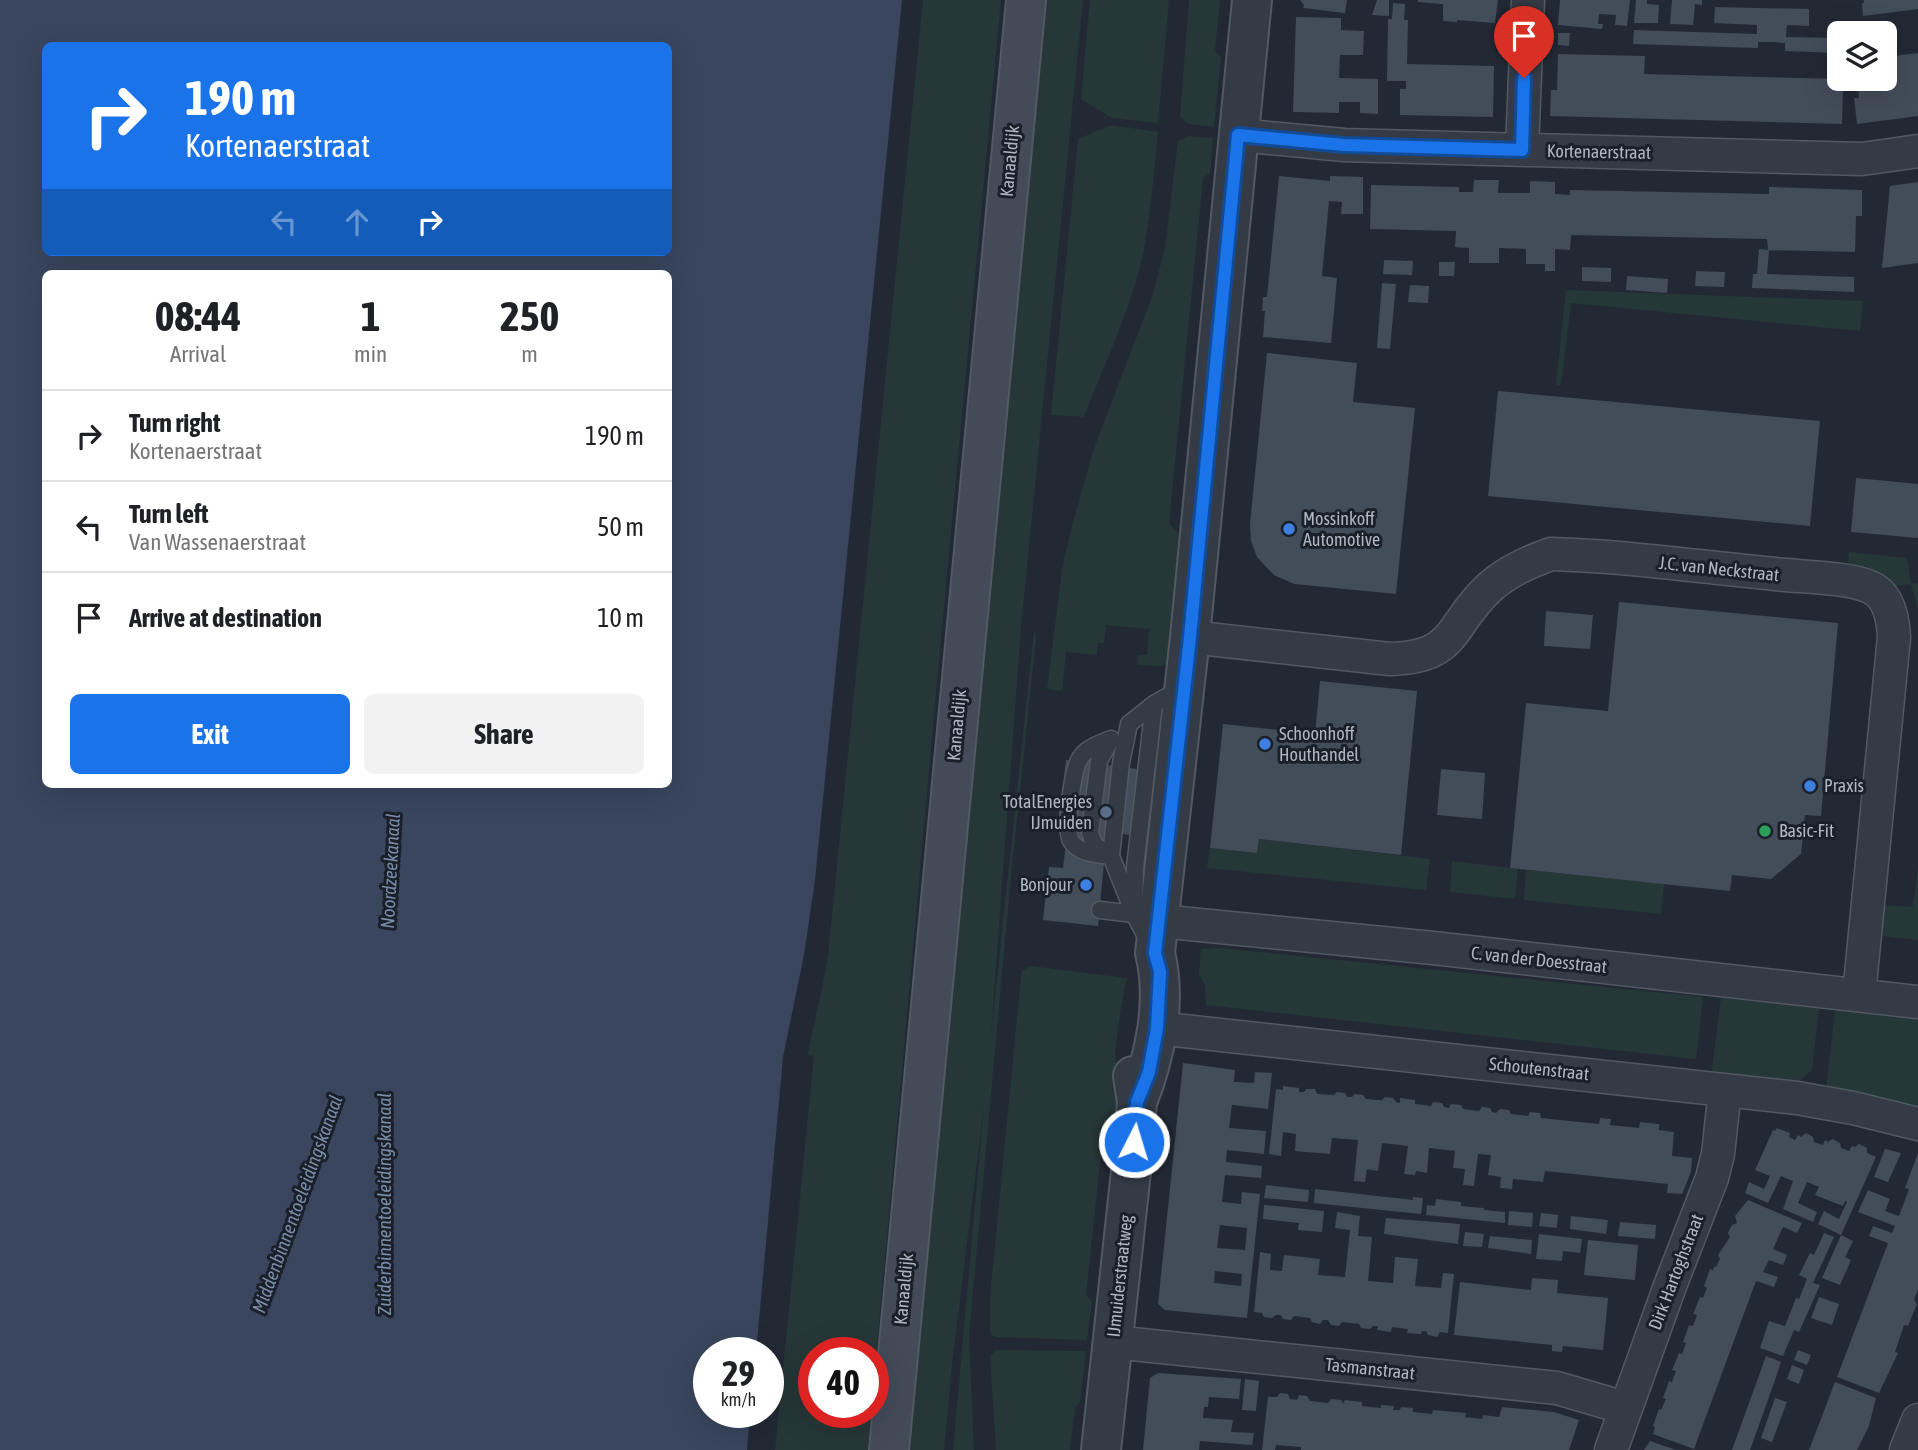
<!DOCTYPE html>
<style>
body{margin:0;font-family:"Asap Condensed",sans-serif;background:#f2f2f2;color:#202124;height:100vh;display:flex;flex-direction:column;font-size:26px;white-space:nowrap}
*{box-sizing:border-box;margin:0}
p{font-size:23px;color:#757577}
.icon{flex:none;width:38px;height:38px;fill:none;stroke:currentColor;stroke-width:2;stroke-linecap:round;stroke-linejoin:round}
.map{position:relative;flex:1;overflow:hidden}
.drawer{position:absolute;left:42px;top:270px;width:630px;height:518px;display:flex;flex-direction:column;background:#fff;border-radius:10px;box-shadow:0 7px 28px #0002}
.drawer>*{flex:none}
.top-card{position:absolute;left:42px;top:42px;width:630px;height:214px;border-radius:10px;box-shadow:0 7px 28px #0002;background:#1a73e8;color:#fff;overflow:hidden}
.fabs{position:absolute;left:1827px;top:21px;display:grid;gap:14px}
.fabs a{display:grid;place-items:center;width:70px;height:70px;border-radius:10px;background:#fff;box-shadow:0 7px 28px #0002;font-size:35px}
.speed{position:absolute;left:693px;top:1337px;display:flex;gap:14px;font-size:35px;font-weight:700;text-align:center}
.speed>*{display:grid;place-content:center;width:91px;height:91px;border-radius:50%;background:#fff;box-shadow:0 7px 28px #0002;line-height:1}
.speed small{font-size:18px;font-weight:400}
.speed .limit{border:10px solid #d22;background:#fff;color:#111}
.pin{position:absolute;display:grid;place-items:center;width:60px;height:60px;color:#fff;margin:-72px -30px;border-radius:50% 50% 50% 0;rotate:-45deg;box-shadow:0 0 7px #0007}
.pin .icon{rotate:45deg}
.me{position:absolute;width:77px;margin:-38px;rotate:5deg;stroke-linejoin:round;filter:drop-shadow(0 0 5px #0008)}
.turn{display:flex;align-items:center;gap:24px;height:147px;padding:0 28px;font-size:32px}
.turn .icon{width:91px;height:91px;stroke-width:2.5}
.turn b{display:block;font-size:49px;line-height:60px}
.lanes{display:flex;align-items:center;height:66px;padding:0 28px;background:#0003;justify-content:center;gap:35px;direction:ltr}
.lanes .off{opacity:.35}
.eta{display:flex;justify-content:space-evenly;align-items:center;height:119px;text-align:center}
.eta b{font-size:42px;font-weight:700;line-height:49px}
.action{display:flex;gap:14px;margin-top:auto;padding:14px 28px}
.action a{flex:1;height:80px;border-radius:10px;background:#1a73e8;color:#fff;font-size:28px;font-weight:700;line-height:80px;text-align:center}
.action a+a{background:#f2f2f2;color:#202124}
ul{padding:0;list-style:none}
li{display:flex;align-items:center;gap:21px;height:91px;padding:0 28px;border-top:2px solid #e0e0e0}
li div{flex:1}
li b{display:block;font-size:26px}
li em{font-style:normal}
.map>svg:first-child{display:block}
</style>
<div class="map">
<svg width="1918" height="1450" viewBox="0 0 1918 1450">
<rect width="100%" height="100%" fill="#222935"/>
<!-- green -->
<path fill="#263738" d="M923 0H1001L940 649 873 1391V1353H814V1412H871L868 1450H775L814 1056 808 1055C814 1021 823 989 828 955Z
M1043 0H1083L1021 627 991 1035 1034 631 1036 637 1009 897 969 1336 974 1450H953L984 1105 952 1365 944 1450H908Z
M1090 0H1169L1158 123 1112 118 1081 99Z
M1189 0H1220L1215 50 1221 57 1214 127 1188 124 1180 117Z
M1111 125 1158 132C1153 177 1151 222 1140 266 1127 318 1103 367 1084 417L1051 415 1078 139Z
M1189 136 1213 138 1210 173 1203 178 1169 523 1182 538 1170 659 1162 666 1137 665 1138 655H1147L1149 629 1106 625 1104 643H1098L1097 655 1066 652 1062 691 1047 689 1062 569 1071 530 1093 451 1153 294 1165 248 1178 141Z
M1566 290 1863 301 1860 331 1571 303 1561 385H1556Z
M1849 552 1907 558 1911 584 1918 583V609L1911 584 1895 586C1883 573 1864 573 1848 563Z
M1259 839 1430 859 1426 890 1207 868 1210 848 1257 853Z
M1452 861 1518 869 1515 899 1450 892Z
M1918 867V940L1881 936 1884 905 1913 907Z
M1526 870 1648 882 1665 877 1661 914 1524 900Z
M1220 948 1703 997 1696 1059 1206 1005 1205 985 1199 975 1201 949Z
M1031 966 1127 978 1120 1013 1115 1052 1120 1113 1104 1125 1086 1295 1092 1302 1087 1340 996 1337 991 1335 990 1331V1297L1021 977 1022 971Z
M1721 998 1819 1008 1812 1070 1794 1086 1711 1077Z
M1835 1010 1918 1019V1111L1826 1091Z
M996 1350 1086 1351 1080 1402 1075 1408 1070 1450H996L990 1356Z"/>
<!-- water -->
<path fill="#39465d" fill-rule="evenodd" d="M0 0H902L815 880 804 955 783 1057 756 1353H709V1412H750L747 1450H0ZM46 46H668V252H46ZM46 273H668V784H46Z"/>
<!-- building -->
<path fill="#434c59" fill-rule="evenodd" d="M1300 0H1347L1345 13 1303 8 1304 5Z
M1377 0H1389V16L1372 15Z
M1418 0H1498L1495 23 1457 20V22L1443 21V4L1418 2Z
M1560 0H1630L1627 26 1615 25 1616 15 1599 14 1598 24H1603L1602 29 1558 25Z
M1636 0H1647V4L1659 5 1658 23H1634Z
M1672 0H1702V5L1695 4 1693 25 1670 24Z
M1864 0H1918V9L1863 16 1862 3H1864Z
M1393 3 1405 4 1404 20H1408L1407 64 1494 66 1493 117 1400 115V89H1406V81H1387L1388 19H1392Z
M1715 7 1809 9V26L1787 25 1786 37 1839 38V53L1785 51V43L1772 42H1758V48L1633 44 1634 30 1757 34V25L1714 23Z
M1296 17 1341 18V30L1364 31 1363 55H1340L1339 78 1378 79V114L1360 113V102H1339V113L1293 112Z
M1558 33H1570L1569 46 1558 45Z
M1918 53V116L1857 124 1854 98H1859L1858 90 1843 89 1842 124 1550 116 1551 90H1557L1558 54 1645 56 1644 74 1842 79H1885V57Z
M1279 176 1330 181V176L1363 177V214H1341L1342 202 1329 201 1322 276 1337 278 1331 343 1263 337 1265 311H1262L1263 297H1267Z
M1474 180H1499L1498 193H1530V181L1555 182V194L1570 195V190L1769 194V187L1862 190V216H1856L1855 252 1768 250 1767 239 1571 235 1570 250 1555 249V271H1545V264H1526V249L1499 248V263H1469V248L1455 247 1456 231 1370 229 1371 185 1459 187V192H1473Z
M1918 182V263L1882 268 1890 186Z
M1759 249 1769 250 1767 274 1854 277V292L1752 288 1753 274H1757Z
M1384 260 1413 261 1412 275 1383 274Z
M1439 262H1455L1454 276H1439Z
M1582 267 1611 268V282L1582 281Z
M1696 271 1725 272 1724 287 1695 286Z
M1627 276 1668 279 1667 293 1626 290Z
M1382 283 1396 284 1390 349 1377 348Z
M1410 285 1429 286 1428 303 1408 302Z
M1267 353 1357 363 1353 402 1415 408 1396 594 1294 584 1274 575 1257 557 1251 541 1250 524Z
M1498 391 1820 421 1810 526 1488 496Z
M1856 478 1918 484V538L1851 532Z
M1619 602 1838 623 1821 816 1805 815 1801 854 1771 879 1732 875 1730 891 1510 868 1526 703 1608 711Z
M1546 611 1593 615 1590 649 1544 646Z
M1320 681 1417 691 1401 855 1259 839 1257 853 1210 848 1223 724 1315 734Z
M1066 760 1154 771 1146 837 1107 832 1098 926 1043 920 1049 867 1063 868 1068 827 1058 826Z
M1441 769 1485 773 1482 819 1437 815Z
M1183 1063 1235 1070 1234 1082 1254 1083 1255 1072 1272 1073 1268 1109 1232 1105 1229 1128 1266 1131 1264 1154 1227 1150 1226 1162 1262 1166 1261 1178 1225 1175 1222 1202 1241 1204 1242 1192 1260 1194 1247 1318 1165 1310 1158 1304ZM1220 1225 1247 1228 1245 1250 1217 1248ZM1215 1271 1242 1274 1241 1286 1214 1283Z
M1283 1086 1299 1088V1092H1304L1306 1089H1315L1317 1094 1334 1095 1337 1092 1345 1093 1347 1097H1352L1355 1094 1363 1095 1366 1099 1376 1100H1382L1385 1097 1393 1098 1396 1102 1400 1103V1098L1415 1100V1104L1431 1106 1433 1102 1442 1103 1444 1107 1449 1108 1451 1104 1461 1105 1463 1109 1479 1111 1482 1107 1490 1108 1492 1112 1496 1113 1500 1109 1509 1110 1511 1114 1528 1116 1530 1112 1540 1113 1541 1118 1599 1124 1600 1118 1611 1119 1610 1125 1639 1128 1640 1122 1659 1124V1130L1674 1132 1672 1156 1692 1158 1691 1172 1682 1194 1667 1193 1668 1184 1545 1171 1543 1182 1513 1179 1512 1189 1500 1188 1501 1177 1488 1175 1491 1155 1478 1154 1474 1186 1463 1185 1465 1169 1453 1168 1455 1151 1429 1148 1427 1173 1416 1171 1415 1175 1404 1174 1408 1146 1382 1143 1378 1171 1367 1169 1365 1182 1354 1181 1358 1140 1332 1138 1330 1154 1295 1151 1296 1134 1283 1132 1281 1156 1269 1154 1276 1089 1283 1090Z
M1777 1128 1790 1133 1789 1137 1795 1140 1798 1135 1801 1137 1806 1133 1813 1137 1814 1142 1823 1145 1825 1140 1828 1142 1832 1139 1840 1143 1841 1148 1849 1151 1852 1146 1855 1147 1859 1144 1867 1148V1153L1876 1157 1841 1235 1818 1224 1824 1211 1839 1219 1847 1202 1845 1201 1843 1206 1815 1195 1819 1187 1807 1182 1798 1203 1817 1212 1813 1222 1783 1209 1793 1181 1781 1176 1768 1203 1745 1193 1749 1182 1764 1189 1770 1176 1755 1170 1773 1130 1775 1131Z
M1885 1149 1901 1153 1888 1182 1874 1177Z
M1918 1153V1289L1914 1300 1917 1304 1908 1326 1904 1325 1895 1352 1898 1353 1879 1393 1837 1377 1888 1243 1869 1236 1873 1226 1892 1233 1895 1226 1858 1212 1868 1190 1890 1199 1885 1211 1899 1216 1909 1189 1905 1188Z
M1266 1185 1309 1190 1308 1202 1264 1198Z
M1315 1189 1413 1200V1197L1423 1198 1421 1214 1314 1203Z
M1436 1199 1461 1202V1206L1484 1208V1210L1505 1212V1223L1426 1215 1427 1205 1435 1206Z
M1748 1200 1802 1223 1797 1233 1783 1227 1773 1249 1787 1255 1783 1265 1769 1260 1763 1272 1778 1277 1774 1287 1756 1281 1694 1449 1653 1434 1655 1427 1653 1426 1659 1409 1661 1410 1666 1399 1663 1398 1669 1381 1672 1382 1676 1371 1672 1370 1679 1353 1682 1354 1686 1343 1683 1342 1689 1325 1693 1326 1697 1315 1693 1314 1700 1297 1703 1298 1707 1288 1704 1286 1710 1269 1713 1270 1714 1267H1716L1720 1259 1718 1255 1730 1237 1728 1233 1732 1225 1737 1223 1735 1216Z
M1264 1205 1324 1211 1322 1232 1298 1230 1299 1223 1263 1219Z
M1509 1211 1533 1213 1532 1227 1508 1225Z
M1337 1212 1360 1216 1358 1236 1372 1237 1368 1281 1393 1283 1395 1257 1418 1259 1415 1286 1441 1288 1443 1273 1454 1274 1448 1333 1440 1332 1437 1337 1428 1335 1426 1331H1422L1421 1334 1407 1333 1408 1329 1392 1327 1391 1332 1377 1330 1378 1326H1373L1370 1329 1361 1328 1359 1324 1342 1322 1339 1326 1331 1325 1328 1320H1323L1320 1324 1312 1322 1310 1318 1294 1316 1291 1320 1283 1319 1281 1315H1276L1272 1318 1264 1317 1262 1313 1254 1312 1260 1252 1271 1254 1270 1270 1282 1271 1284 1255 1320 1259 1318 1275 1345 1277 1350 1230 1335 1228Z
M1541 1213 1558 1215 1557 1228 1539 1226Z
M1571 1216 1608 1220 1606 1234 1570 1229Z
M1386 1218 1460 1224 1458 1244 1384 1234Z
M1620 1222 1656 1225 1655 1239 1618 1236Z
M1465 1232 1484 1234 1482 1247 1463 1246Z
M1824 1233 1834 1237 1813 1283 1820 1285 1799 1332 1794 1330 1783 1356 1760 1348 1769 1321 1785 1326 1796 1298 1799 1299 1807 1279 1799 1275 1810 1253 1814 1255Z
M1539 1234 1582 1239 1580 1253 1563 1251 1562 1261 1536 1259Z
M1841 1235 1853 1241 1845 1257 1851 1260 1840 1285 1822 1278Z
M1490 1236 1532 1240 1531 1254 1488 1248Z
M1588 1240 1638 1245 1635 1280 1584 1275Z
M1532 1278 1558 1280 1557 1293 1608 1298 1603 1350 1563 1346 1562 1352 1552 1351V1345L1454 1335 1460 1282 1531 1290Z
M1819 1297 1839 1304 1832 1325 1811 1318Z
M1798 1350 1811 1355 1807 1365 1794 1360Z
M1766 1356 1781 1362 1774 1383 1750 1450H1732Z
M1792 1365 1804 1370 1799 1384 1787 1379Z
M1158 1373 1241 1379 1239 1399 1209 1397 1208 1407H1204L1203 1418 1233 1420 1231 1432 1254 1433 1252 1445 1200 1441 1199 1450H1143L1150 1378Z
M1245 1379 1259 1381 1256 1411 1242 1410Z
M1835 1382 1876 1398 1869 1426 1857 1450H1809Z
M1280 1393 1288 1394 1290 1399 1297 1400 1299 1395 1307 1396 1310 1401 1328 1403 1331 1399 1341 1400 1343 1404 1345 1400 1362 1402V1406L1381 1408V1405L1394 1406 1393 1410H1400L1401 1407 1413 1408V1412L1432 1414 1433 1410 1466 1413 1465 1417 1482 1419 1483 1415 1499 1417 1502 1407 1554 1412 1579 1420 1569 1450H1301V1447L1276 1445 1275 1450H1262L1268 1397H1277Z
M1775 1398 1787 1402 1772 1442 1761 1438Z
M1650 1441 1676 1450H1644Z"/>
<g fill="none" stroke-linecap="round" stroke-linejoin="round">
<!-- service casing -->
<g stroke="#525963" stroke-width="19">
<path id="service" d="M1111 739C1099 744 1085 748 1079 760 1073 771 1064 830 1071 841 1079 854 1097 854 1111 856
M1109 854 1095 846 1090 833 1099 761 1111 739
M1100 910 1134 914 1111 856 1121 763 1129 724 1154 704
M1149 942 1134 914 1135 867 1154 704 1182 688"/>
</g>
<!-- minor casing -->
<g stroke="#525963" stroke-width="35">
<path id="minor" d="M1238 135 1344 145 1862 159 1918 151
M1522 150 1528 0
M1190 637 1390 659C1459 657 1448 625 1490 587 1508 571 1529 562 1551 554 1626 556 1701 567 1775 574 1800 577 1847 577 1870 587 1889 595 1893 618 1894 637L1859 995
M1159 921 1433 948 1918 1002
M1157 1028 1797 1098 1853 1108 1918 1124
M1113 1342 1557 1388 1625 1408
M1611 1450 1670 1286 1712 1178 1718 1154 1725 1090
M1906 1450 1918 1420"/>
</g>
<!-- tertiary casing -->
<g stroke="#525963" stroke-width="42">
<path id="tertiary" d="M1137 1102C1155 1057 1167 1001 1155 953L1190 637 1252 0
M1101 1450 1132 1162 1137 1102 1133 1076"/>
</g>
<!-- secondary casing -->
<g stroke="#525963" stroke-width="42">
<path id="secondary" d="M889 1450 1026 0"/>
</g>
<!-- service -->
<use href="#service" stroke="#353b45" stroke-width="16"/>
<!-- minor -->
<use href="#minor" stroke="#353b45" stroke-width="32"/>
<!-- tertiary -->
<use href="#tertiary" stroke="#353b45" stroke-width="38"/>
<!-- secondary -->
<use href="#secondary" stroke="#434a58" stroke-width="38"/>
</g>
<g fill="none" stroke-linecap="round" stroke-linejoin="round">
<!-- route casing -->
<g stroke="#114b97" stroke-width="18">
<path id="route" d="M1134 1142 1137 1102 1149 1072 1157 1028 1160 972 1155 953 1190 637 1238 135 1344 145 1522 150 1524 78"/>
</g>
<!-- route -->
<use href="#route" stroke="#1a73e8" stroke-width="12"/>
</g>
<!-- markers -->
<g fill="#3f7fe0" stroke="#1a202a" stroke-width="2.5">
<circle cx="1289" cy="529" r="7"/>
<circle cx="1265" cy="744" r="7"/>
<circle cx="1810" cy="786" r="7"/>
<circle cx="1086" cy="885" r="7"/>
</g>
<circle fill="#5c6f8a" stroke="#1a202a" stroke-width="2.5" cx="1106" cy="812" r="7"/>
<circle fill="#2e9e5b" stroke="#1a202a" stroke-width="2.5" cx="1765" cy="831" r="7"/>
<g text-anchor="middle" stroke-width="6" stroke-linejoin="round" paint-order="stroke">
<!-- street labels -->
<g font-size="18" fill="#afb6c2" stroke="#1a202a">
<text transform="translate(1599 152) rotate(1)" y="6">Kortenaerstraat</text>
<text transform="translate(1010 161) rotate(-85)" y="6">Kanaaldijk</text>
<text transform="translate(1719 569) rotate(6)" y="6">J.C. van Neckstraat</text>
<text transform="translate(957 725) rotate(-85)" y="6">Kanaaldijk</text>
<text transform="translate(1539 960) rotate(6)" y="6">C. van der Doesstraat</text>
<text transform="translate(1539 1069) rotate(6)" y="6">Schoutenstraat</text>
<text transform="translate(1676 1272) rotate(-69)" y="6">Dirk Hartoghstraat</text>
<text transform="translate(1120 1276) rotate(-84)" y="6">IJmuiderstraatweg</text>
<text transform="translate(904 1289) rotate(-85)" y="6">Kanaaldijk</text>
<text transform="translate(1370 1369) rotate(6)" y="6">Tasmanstraat</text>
</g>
<!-- poi labels -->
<g font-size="18" fill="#afb6c2" stroke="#1a202a" text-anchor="start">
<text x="1303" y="525">Mossinkoff<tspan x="1303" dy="21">Automotive</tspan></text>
<text x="1279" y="740">Schoonhoff<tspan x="1279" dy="21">Houthandel</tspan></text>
<text x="1824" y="792">Praxis</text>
<text x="1092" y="808" text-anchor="end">TotalEnergies<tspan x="1092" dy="21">IJmuiden</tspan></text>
<text x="1779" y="837">Basic-Fit</text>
<text x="1072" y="891" text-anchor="end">Bonjour</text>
</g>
<!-- water labels -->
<g font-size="19" font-style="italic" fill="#7a8ca8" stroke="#1a202a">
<text transform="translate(390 871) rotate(-87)" y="7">Noordzeekanaal</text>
<text transform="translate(297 1204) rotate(-70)" y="7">Middenbinnentoeleidingskanaal</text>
<text transform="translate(384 1204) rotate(-90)" y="7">Zuiderbinnentoeleidingskanaal</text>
</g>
</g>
</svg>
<div class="fabs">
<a><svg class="icon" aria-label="layers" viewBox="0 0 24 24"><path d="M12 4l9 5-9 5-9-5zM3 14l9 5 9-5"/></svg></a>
</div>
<div class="speed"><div>29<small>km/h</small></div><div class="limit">40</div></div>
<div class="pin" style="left:1524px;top:78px;background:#d93025"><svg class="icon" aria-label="arrive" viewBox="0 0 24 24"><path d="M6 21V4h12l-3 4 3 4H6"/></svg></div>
<svg class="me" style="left:1134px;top:1142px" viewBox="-20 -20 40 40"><circle r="17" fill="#1a73e8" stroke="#fff" stroke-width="3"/><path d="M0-11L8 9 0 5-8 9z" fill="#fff"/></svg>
<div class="top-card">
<div class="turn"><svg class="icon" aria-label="right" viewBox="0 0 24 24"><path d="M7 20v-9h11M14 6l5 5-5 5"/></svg><div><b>190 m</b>Kortenaerstraat</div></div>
<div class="lanes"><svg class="icon off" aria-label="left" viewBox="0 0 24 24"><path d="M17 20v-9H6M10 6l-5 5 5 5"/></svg><svg class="icon off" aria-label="ahead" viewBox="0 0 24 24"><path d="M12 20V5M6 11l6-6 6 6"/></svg><svg class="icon" aria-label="right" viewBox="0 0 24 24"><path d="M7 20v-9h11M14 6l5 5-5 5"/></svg></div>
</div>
<section class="drawer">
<div class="eta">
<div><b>08:44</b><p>Arrival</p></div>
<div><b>1</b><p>min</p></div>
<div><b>250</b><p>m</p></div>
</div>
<ul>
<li><svg class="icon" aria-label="right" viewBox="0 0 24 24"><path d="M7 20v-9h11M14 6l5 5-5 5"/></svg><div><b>Turn right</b><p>Kortenaerstraat</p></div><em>190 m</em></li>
<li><svg class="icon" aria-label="left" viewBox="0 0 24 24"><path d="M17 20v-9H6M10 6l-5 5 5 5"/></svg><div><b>Turn left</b><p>Van Wassenaerstraat</p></div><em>50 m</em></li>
<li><svg class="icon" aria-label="arrive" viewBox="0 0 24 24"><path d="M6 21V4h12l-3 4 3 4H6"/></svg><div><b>Arrive at destination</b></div><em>10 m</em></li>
</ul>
<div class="action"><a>Exit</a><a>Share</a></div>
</section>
</div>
